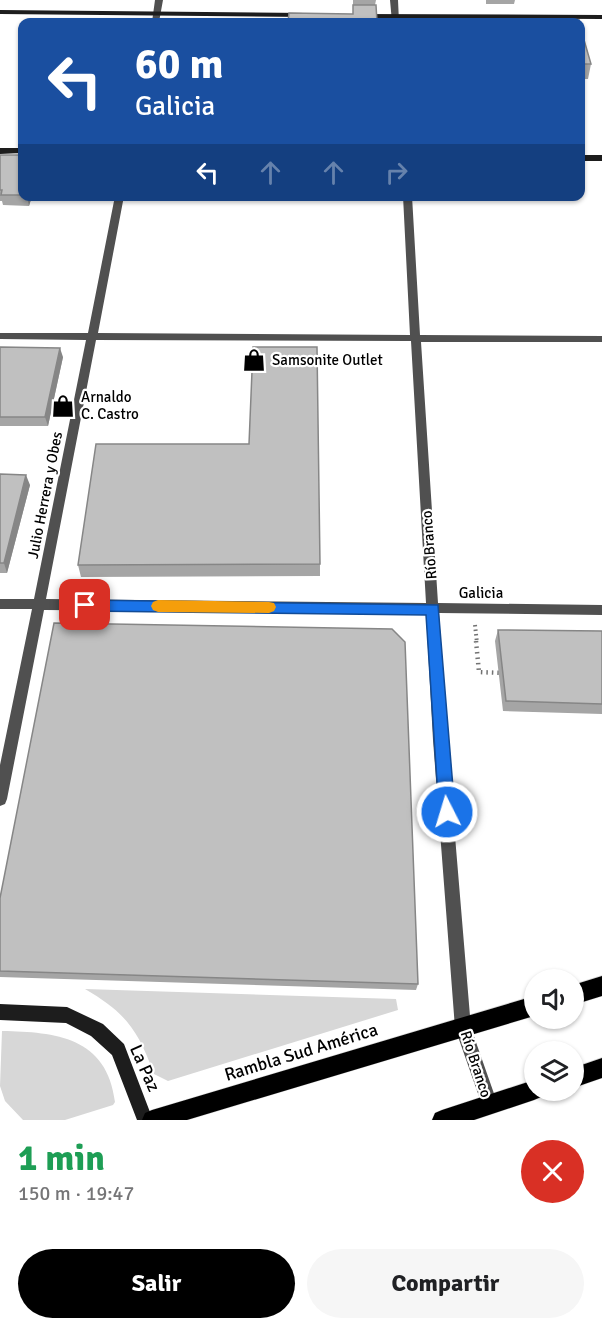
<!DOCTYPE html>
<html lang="es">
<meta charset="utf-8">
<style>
body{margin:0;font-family:Signika,sans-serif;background:#f6f6f6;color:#202124;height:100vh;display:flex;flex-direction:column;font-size:22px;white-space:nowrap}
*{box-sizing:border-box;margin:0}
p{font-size:20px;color:#757577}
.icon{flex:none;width:33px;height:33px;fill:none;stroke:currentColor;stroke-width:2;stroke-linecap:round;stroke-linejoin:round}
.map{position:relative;height:1120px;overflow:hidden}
.details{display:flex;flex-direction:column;background:#fff;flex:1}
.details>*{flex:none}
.top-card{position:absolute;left:18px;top:18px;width:567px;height:183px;border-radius:12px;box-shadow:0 2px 4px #0004;background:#1a4fa0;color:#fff;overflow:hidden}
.fabs{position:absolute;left:524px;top:969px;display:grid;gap:12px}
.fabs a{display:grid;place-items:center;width:60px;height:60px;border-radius:50%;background:#fff;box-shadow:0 2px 4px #0004;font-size:30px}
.pin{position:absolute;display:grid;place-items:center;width:51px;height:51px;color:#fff;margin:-26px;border-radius:12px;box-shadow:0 3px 9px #0006}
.me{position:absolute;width:66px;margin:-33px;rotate:355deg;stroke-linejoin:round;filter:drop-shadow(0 0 4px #0008)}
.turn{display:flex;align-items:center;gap:21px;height:126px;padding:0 18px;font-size:27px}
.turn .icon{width:78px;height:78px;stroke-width:2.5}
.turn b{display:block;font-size:42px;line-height:51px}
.lanes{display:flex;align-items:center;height:57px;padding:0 18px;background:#0003;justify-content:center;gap:30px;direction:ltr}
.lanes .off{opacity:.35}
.round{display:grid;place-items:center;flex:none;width:63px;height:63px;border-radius:32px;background:#f6f6f6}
.headline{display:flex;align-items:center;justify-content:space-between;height:102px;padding:0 18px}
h1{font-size:36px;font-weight:700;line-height:45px;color:#1e9e55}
.button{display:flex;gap:12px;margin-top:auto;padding:12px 18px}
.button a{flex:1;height:69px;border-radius:36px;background:#000;color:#fff;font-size:24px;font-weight:700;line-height:69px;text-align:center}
.button a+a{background:#f6f6f6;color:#202124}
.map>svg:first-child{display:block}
</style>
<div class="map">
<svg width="602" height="1120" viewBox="0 0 602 1120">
<rect width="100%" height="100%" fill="#fff"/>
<!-- green -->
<path fill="#d7d7d7" d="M85 989 396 999 398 1010 168 1081 154 1074C138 1030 126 1013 85 989Z
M2 1031C56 1032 107 1037 115 1102L113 1105 65 1120H23L5 1101 0 1086Z"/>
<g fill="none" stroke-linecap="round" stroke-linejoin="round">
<!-- primary casing -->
<g stroke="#dbdbdb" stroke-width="1">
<path id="primary" d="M602 976V996L573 1005V985Z
M534 996V1016L187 1120H142L145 1113 152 1110Z
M602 1058V1078L573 1088V1068Z
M534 1080V1090H544L541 1097 534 1100 474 1120H432L435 1113 442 1110Z"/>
</g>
<!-- path-far1 -->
<path stroke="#727272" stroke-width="4" stroke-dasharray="1.5 3" stroke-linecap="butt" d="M475 625 477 643"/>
<!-- path -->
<path stroke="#727272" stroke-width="4.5" stroke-dasharray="1.5 4" stroke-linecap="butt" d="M476 641 479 672 502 673"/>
<!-- street -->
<path fill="#505050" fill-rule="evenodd" d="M155 0H163L159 22H152Z
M390 0H398L399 22H392Z
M115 196H124L98 333 410 335 403 196H412L420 335 602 336V342H421L438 603 602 605V615L439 613 447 740 471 1028 498 1105 496 1111 490 1113 484 1111 482 1105 455 1028 433 740 426 613 44 610 7 799 5 804 0 806V765L32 609H0V599H34L86 340 0 339V333H88ZM96 340 411 341 426 603 46 599Z"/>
<!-- secondary -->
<path fill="#1d1d1d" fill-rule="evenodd" d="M0 10 305 13 309 15 305 17 0 14Z
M358 14 602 15V19L361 18H358Z
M0 148H22V153L0 154Z
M580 155H602V161H580Z
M0 1004 67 1007 103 1024 124 1044 153 1120H137L112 1055 91 1036 66 1023 0 1020Z"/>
<!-- primary -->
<use href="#primary" fill="#000" fill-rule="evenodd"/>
</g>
<!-- wall -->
<path fill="#a5a5a5" d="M353 0H376L375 5 353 14Z
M486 0H515L514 4H486Z
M580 26 591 64 588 79H580Z
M0 155H22V196H32L29 206 3 205 2 201H0Z
M238 196H290V199H239Z
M0 347 63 357 48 426H0Z
M249 444 320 564V576L81 577 78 565Z
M0 474 30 485 7 573H0Z
M498 630 602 631V714L503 711 495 641Z
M0 898 418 984 416 990 0 977Z"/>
<!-- shaded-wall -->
<path fill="#868686" d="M27 196H32L29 206Z
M60 348 63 357 48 426 45 417Z
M26 475 30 485 7 573 4 563Z"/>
<!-- building -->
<path fill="#c0c0c0" stroke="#868686" stroke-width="1.5" d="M353 5H376L377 22H288L289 13 353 14Z
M530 19 579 20V22H531Z
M81 21 130 22H80Z
M580 26 591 64H580Z
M0 155H22V195H1L2 190H0Z
M0 347 60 348 45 417H0Z
M253 347H317L320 564 78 565 96 444H249Z
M0 474 26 475 4 563H0Z
M54 623 392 629 405 642 418 984 0 971V898Z
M498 630 602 631V704L506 701Z"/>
<!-- route -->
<path fill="#1a73e8" stroke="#114b97" stroke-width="1.5" d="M85 600 438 605 455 812 452 817 447 819 441 817 439 812 426 615 85 611 80 609 78 605 80 601Z"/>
<!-- slow -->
<path fill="#f59e0b" d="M158 600 269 602 274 603 276 607 274 611 269 613 158 612 153 610 151 606 153 602Z"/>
<!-- icons -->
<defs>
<g id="shop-bare" transform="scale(1.8)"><path d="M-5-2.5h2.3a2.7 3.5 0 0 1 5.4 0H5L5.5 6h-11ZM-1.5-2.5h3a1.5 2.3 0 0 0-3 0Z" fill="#000" stroke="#fff" stroke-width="2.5" paint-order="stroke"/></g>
</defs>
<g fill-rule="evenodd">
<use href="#shop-bare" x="254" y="360"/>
<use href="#shop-bare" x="63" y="406"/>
</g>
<g text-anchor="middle" stroke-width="4.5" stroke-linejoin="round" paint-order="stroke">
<!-- poi labels -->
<g font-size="15" fill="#000" stroke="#fff" text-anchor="start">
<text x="272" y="365">Samsonite Outlet</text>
<text x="81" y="402">Arnaldo<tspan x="81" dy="17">C. Castro</tspan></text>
</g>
<!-- street labels -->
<g font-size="15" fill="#000" stroke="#fff">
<text transform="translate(45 495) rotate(-79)" y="5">Julio Herrera y Obes</text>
<text transform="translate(429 545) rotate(-94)" y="5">Río Branco</text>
<text x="481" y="598">Galicia</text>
<text transform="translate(476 1064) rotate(72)" y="5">Río Branco</text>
</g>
<!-- near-street labels -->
<g font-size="18" fill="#000" stroke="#fff">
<text transform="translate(301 1052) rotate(-17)" y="6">Rambla Sud América</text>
<text transform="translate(145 1068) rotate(66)" y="6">La Paz</text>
</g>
</g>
</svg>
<div class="fabs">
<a><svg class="icon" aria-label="sound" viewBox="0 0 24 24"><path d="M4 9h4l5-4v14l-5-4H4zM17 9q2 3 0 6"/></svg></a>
<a><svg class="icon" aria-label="layers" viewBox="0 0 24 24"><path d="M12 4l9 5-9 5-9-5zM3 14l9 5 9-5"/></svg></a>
</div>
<div class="pin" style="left:85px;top:605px;background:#d93025"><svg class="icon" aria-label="arrive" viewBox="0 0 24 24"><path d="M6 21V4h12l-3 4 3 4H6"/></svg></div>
<svg class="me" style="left:447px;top:812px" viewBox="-20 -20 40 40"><circle r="17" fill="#1a73e8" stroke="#fff" stroke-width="3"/><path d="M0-11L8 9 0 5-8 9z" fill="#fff"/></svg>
<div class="top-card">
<div class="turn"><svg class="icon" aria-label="left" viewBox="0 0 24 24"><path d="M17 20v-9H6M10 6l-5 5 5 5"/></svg><div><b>60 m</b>Galicia</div></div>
<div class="lanes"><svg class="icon" aria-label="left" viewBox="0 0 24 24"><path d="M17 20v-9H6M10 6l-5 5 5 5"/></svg><svg class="icon off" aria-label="ahead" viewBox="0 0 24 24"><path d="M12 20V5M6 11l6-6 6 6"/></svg><svg class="icon off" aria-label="ahead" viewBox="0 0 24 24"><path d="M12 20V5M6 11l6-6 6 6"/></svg><svg class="icon off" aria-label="right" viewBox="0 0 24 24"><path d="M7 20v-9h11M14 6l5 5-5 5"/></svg></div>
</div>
</div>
<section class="details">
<div class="headline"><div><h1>1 min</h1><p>150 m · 19:47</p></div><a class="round" style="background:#d93025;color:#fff"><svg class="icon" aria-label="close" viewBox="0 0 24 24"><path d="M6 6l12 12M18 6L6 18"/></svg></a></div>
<div class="button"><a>Salir</a><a>Compartir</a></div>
</section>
